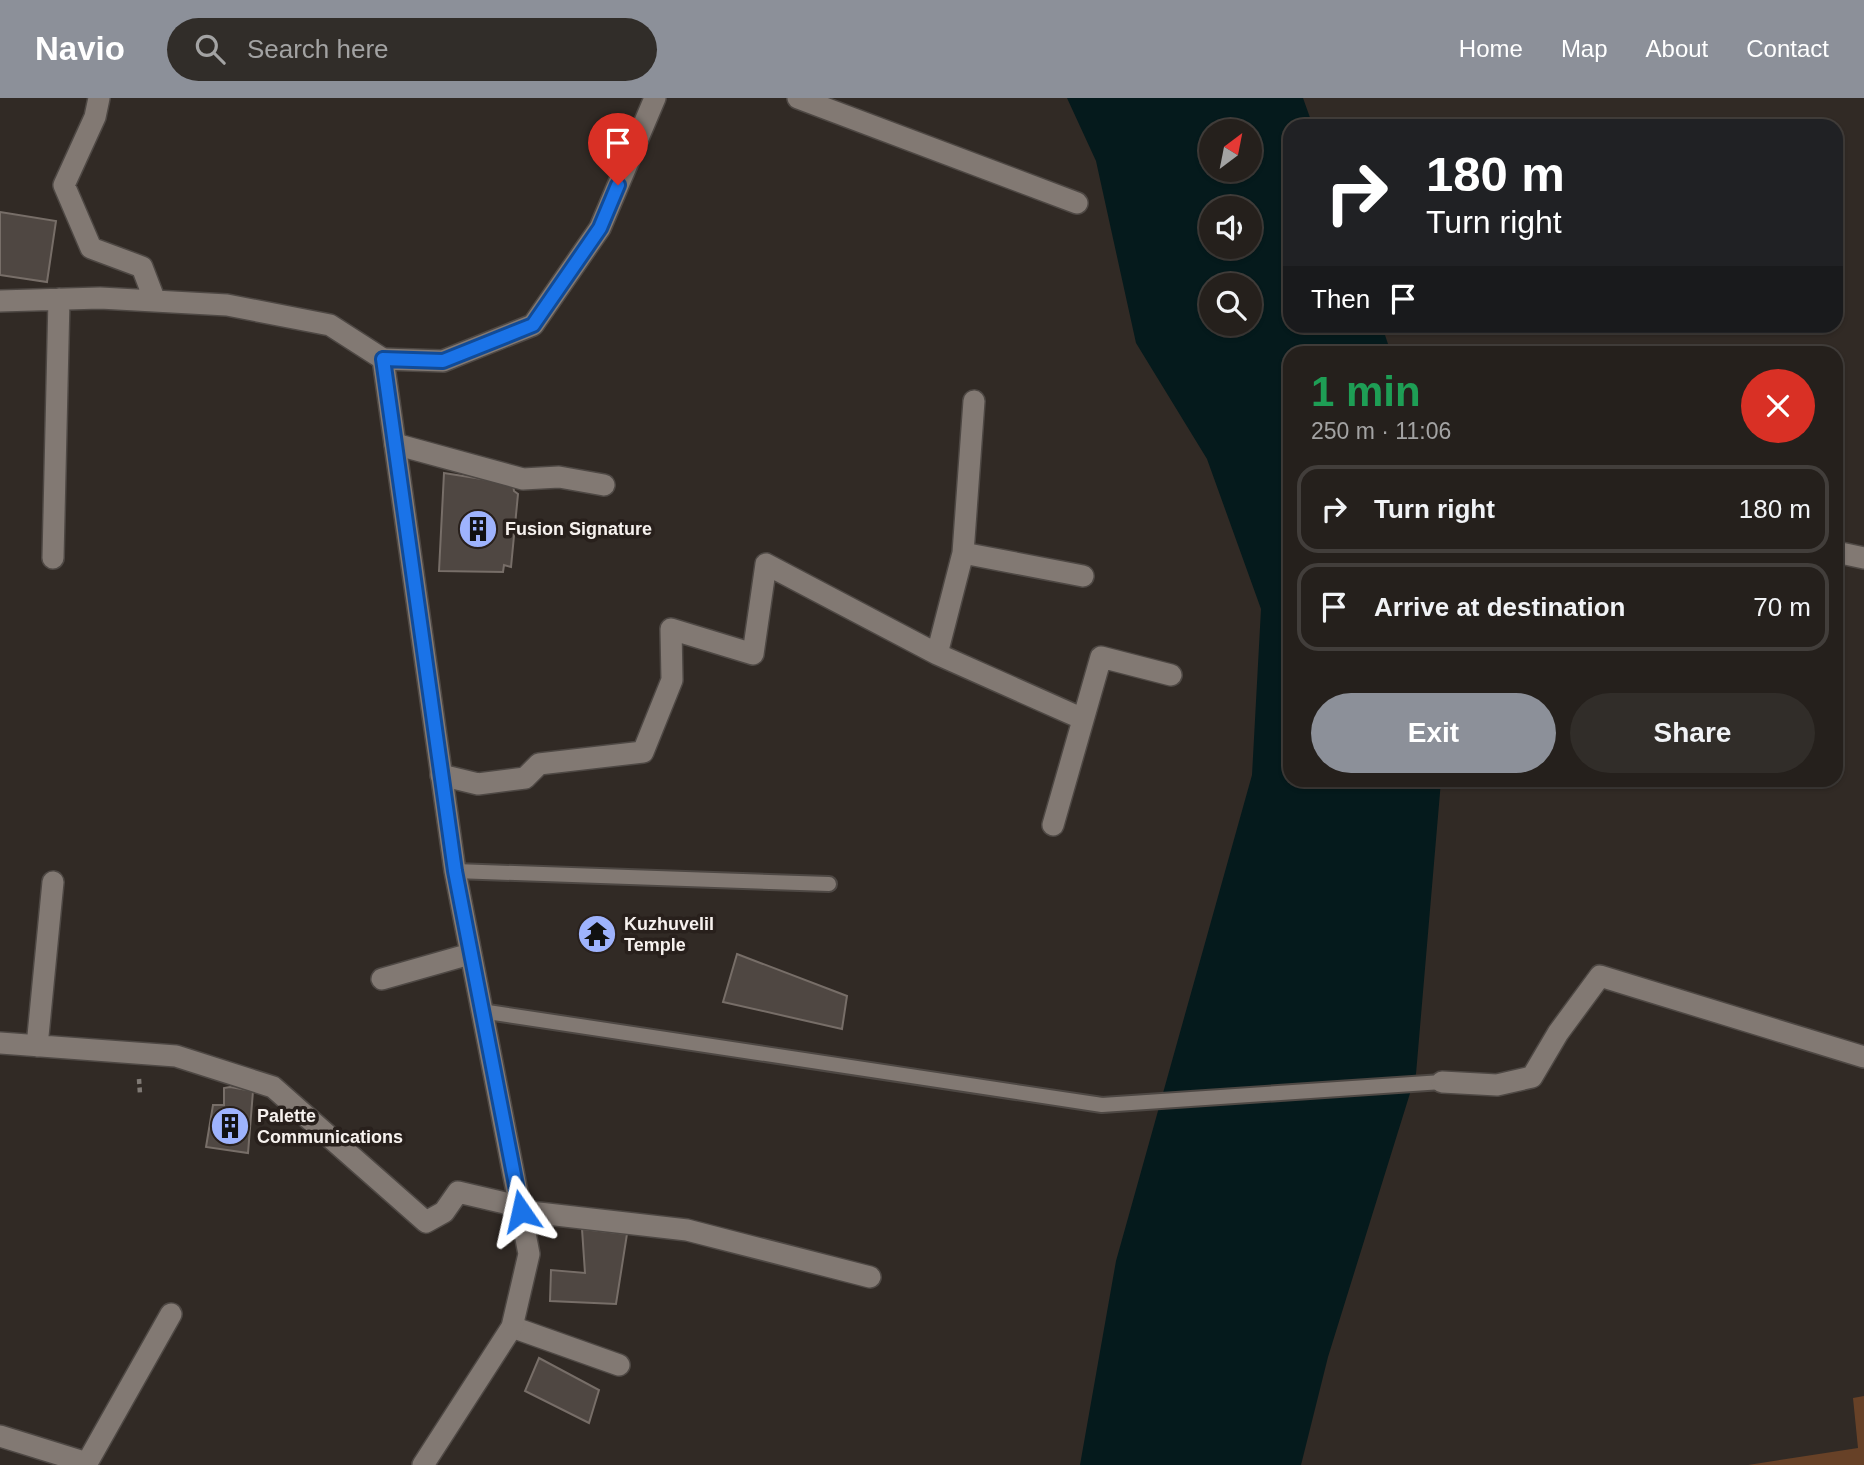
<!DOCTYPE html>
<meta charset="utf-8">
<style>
body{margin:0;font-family:Arial,sans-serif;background:#312d29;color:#f1f3f6;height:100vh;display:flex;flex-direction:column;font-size:26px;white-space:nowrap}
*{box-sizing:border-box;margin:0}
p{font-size:23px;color:#a3a3a3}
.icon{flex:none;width:38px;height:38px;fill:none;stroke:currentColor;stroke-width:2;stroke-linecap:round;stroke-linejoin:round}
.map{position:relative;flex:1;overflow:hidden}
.drawer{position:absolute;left:1283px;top:248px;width:560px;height:441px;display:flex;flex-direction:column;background:#25201c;border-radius:21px;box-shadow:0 2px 5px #0004,0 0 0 2px #423e3b}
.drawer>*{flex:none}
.top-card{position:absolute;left:1283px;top:21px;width:560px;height:214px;border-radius:21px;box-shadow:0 2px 5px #0004,0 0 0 2px #423e3b;background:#202124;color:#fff;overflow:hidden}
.needle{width:46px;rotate:32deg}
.buttons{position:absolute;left:1199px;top:21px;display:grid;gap:14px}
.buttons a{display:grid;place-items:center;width:63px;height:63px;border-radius:50%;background:#25201c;box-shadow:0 2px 5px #0004,0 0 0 2px #423e3b;font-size:35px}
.pin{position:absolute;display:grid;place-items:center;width:60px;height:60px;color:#fff;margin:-72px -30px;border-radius:50% 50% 50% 0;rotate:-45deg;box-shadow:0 0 7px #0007}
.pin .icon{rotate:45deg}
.me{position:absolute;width:77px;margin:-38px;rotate:349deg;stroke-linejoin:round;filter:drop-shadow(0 0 5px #0008)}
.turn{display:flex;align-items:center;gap:24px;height:147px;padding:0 28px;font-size:32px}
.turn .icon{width:91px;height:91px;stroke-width:2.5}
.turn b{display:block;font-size:49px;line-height:60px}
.then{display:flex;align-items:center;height:66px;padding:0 28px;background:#0003;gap:14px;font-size:26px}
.round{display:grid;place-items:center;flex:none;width:74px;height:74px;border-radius:37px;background:#312d29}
.summary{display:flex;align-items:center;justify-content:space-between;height:119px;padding:0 28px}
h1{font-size:42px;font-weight:800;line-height:52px;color:#1e9e55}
.action{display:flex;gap:14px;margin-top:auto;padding:14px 28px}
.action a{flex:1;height:80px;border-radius:42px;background:#8c9099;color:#fff;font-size:28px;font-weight:800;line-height:80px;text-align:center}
.action a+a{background:#312d29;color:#f1f3f6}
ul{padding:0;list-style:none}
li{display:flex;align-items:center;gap:21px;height:88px;margin:0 14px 10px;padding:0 14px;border:4px solid #423e3b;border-radius:21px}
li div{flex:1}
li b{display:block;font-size:26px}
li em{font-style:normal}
header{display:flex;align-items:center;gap:42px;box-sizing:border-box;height:98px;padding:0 35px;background:#8c9099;color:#fff}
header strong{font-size:33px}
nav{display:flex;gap:38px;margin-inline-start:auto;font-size:24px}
.search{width:490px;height:63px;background:#312d29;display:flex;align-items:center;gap:18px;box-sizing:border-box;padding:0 24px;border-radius:38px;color:#a3a3a3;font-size:26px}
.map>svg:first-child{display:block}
</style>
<header>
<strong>Navio</strong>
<div class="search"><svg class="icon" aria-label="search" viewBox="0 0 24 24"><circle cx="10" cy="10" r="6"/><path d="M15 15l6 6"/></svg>Search here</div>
<nav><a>Home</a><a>Map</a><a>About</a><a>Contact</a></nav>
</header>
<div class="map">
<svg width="1864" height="1367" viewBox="0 0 1864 1367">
<rect width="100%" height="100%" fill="#312a25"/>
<!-- green -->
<path fill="#674127" d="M1864 1298V1367H1748L1858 1350 1853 1300Z"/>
<!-- water -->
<path fill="#051a1c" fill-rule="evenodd" d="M1067 0H1303L1313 28H1290V228H1382L1391 255 1290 256V682L1441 683 1416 976 1328 1259 1301 1367H1080L1116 1163 1252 677 1261 511 1207 361 1136 245 1096 63ZM1211 33H1250V72H1211ZM1211 110H1250V149H1211ZM1211 187H1250V226H1211Z"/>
<!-- building -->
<path fill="#4f4742" stroke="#776e68" stroke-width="2" d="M0 114 56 123 47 184 0 177Z
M444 375 513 386 514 393 518 396 511 469 504 467 503 474 439 473Z
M737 856 847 898 842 931 723 904Z
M230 989 253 993 248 1055 206 1049 213 1007H224V990Z
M582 1131 627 1136 616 1206 550 1203 551 1172 585 1175Z
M539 1260 599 1292 589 1325 525 1293Z"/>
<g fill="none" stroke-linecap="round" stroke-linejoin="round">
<!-- lane casing -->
<g stroke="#4e4844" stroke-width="18">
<path id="lane" d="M455 773 829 786
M481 913 1102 1007 1442 984"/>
</g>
<!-- street casing -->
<g stroke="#4e4844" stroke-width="24">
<path id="street" d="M99 0 95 19 64 87 91 150 142 169 155 203
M798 0 1077 105
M0 203 100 200 227 207 330 227 383 261
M395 346 523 381 559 379 604 387
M1836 454 1864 460
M963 455 974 303
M53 460 59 201
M937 556 1083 621
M441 677 478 686 525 680 539 666 643 654 672 582 671 531 753 556 766 466 937 556 963 455 1083 478
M1053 727 1101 559 1171 577
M382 881 470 856
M0 945 176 958 273 989 426 1124 444 1114 458 1094 505 1105 521 1113 687 1132 870 1179
M37 948 53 784
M1442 984 1497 987 1532 979 1558 935 1600 878 1864 959
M512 1229 619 1267
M0 1338 87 1365 171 1216"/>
</g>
<!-- secondary casing -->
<g stroke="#4e4844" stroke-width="24">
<path id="secondary" d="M423 1367 512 1229 529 1156 455 773 383 261 443 263 533 227 600 130 655 0"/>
</g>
<!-- path -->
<path stroke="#7f7974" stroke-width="4.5" stroke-dasharray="5 3.5" stroke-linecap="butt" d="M139 981 140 996"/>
<!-- lane -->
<use href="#lane" stroke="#827973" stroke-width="14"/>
<!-- street -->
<use href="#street" stroke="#827973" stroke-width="21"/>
<!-- secondary -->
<use href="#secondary" stroke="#827973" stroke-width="21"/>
</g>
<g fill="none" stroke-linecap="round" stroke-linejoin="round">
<!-- route casing -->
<g stroke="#114b97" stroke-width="18">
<path id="route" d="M521 1113 455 773 383 261 443 263 533 227 600 130 618 87"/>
</g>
<!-- route -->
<use href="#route" stroke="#1a73e8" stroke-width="12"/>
</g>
<!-- icons -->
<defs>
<g id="building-disc" transform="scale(2.0125)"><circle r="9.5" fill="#9eb3fd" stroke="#28201c"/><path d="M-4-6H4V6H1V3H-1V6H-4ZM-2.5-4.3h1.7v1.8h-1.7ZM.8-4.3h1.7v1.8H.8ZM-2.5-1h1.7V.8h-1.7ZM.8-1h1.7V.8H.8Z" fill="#111"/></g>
<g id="temple-disc" transform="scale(2.0125)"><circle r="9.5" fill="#9eb3fd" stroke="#28201c"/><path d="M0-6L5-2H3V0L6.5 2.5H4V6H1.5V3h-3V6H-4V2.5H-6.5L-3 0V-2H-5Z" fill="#111"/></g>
</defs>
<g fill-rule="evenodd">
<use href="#building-disc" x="478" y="431"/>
<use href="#temple-disc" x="597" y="836"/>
<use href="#building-disc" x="230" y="1028"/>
</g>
<g text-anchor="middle" stroke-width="7" stroke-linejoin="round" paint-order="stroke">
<!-- poi labels -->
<g font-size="18" font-weight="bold" fill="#f6f1ee" stroke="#28201c" text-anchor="start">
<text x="505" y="437">Fusion Signature</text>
<text x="624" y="832">Kuzhuvelil<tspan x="624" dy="21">Temple</tspan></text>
<text x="257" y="1024">Palette<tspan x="257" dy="21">Communications</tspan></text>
</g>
</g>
</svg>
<div class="buttons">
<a><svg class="needle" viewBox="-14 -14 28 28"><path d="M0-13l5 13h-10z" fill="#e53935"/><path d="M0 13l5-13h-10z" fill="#a3a3a3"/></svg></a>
<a><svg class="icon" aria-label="sound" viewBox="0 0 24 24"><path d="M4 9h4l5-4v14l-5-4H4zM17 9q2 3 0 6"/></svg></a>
<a><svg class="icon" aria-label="search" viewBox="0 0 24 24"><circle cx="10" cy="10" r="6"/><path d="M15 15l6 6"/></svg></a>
</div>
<div class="pin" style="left:618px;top:87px;background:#d93025"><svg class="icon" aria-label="arrive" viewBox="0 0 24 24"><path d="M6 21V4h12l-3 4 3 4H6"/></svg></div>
<svg class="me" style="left:521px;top:1113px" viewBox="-20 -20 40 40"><path d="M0-17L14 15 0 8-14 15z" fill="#1a73e8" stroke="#fff" stroke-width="4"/></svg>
<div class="top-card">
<div class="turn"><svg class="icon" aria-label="right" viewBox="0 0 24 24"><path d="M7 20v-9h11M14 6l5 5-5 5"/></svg><div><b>180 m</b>Turn right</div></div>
<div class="then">Then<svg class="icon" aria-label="arrive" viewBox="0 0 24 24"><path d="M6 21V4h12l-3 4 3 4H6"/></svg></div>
</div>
<section class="drawer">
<div class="summary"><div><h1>1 min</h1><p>250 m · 11:06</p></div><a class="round" style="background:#d93025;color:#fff"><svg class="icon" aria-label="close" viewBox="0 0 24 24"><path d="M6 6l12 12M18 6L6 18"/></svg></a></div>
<ul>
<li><svg class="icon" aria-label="right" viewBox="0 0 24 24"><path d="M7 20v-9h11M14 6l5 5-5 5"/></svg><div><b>Turn right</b></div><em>180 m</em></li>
<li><svg class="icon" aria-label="arrive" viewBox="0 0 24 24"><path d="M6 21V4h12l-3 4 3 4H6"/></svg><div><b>Arrive at destination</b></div><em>70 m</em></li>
</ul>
<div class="action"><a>Exit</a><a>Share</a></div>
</section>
</div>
